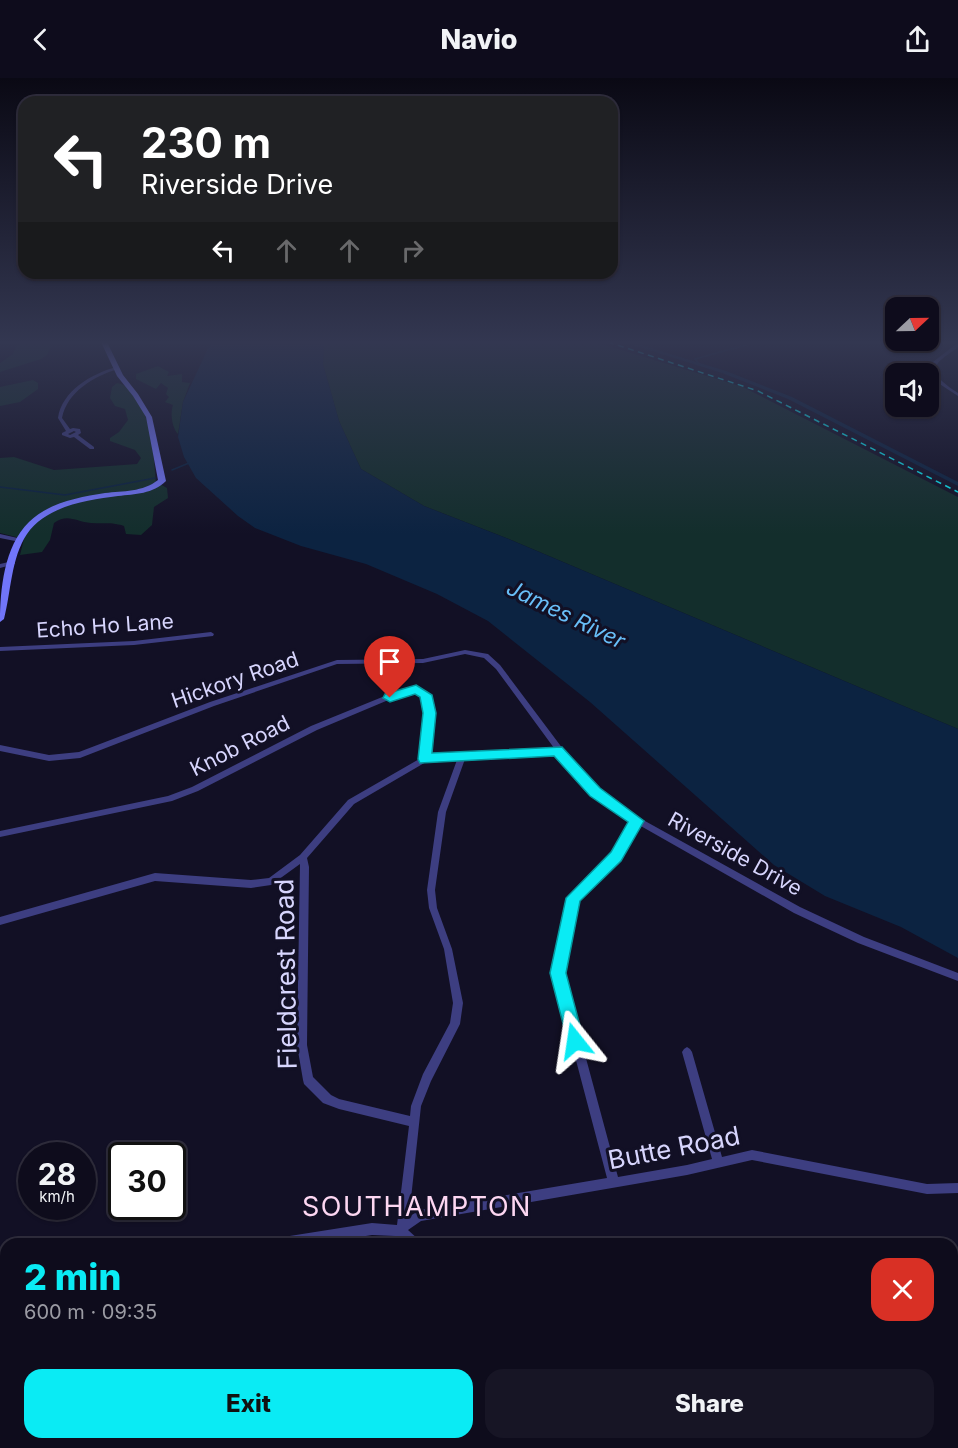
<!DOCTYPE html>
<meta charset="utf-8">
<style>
body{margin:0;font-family:Inter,sans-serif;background:#171525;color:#f1f3f6;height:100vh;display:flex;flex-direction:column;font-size:22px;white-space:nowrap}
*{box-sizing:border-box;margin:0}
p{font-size:20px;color:#9b9ba3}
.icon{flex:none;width:33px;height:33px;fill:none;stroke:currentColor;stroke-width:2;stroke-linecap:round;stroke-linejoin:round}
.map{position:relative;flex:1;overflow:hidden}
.side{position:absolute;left:0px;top:1160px;width:958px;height:212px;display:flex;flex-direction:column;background:#0e0c1c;border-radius:18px 18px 0 0;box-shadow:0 2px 4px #0004,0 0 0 2px #2e2c3b}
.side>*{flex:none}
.guide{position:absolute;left:18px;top:18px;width:600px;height:183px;border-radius:18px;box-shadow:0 2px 4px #0004,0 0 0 2px #2e2c3b;background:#202124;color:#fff;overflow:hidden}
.needle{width:39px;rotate:68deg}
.buttons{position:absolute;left:885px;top:219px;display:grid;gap:12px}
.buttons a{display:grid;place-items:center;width:54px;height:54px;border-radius:12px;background:#0e0c1c;box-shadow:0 2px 4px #0004,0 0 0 2px #2e2c3b;font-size:30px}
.speed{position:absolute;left:18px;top:1064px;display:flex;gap:12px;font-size:30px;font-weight:700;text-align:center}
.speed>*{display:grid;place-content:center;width:78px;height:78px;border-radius:50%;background:#0e0c1c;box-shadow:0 2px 4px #0004,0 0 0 2px #2e2c3b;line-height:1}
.speed small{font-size:15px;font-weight:400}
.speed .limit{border:3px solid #111;border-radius:9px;background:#fff;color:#111}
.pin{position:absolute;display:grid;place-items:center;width:51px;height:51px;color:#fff;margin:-62px -26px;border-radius:50% 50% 50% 0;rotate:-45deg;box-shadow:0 0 6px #0007}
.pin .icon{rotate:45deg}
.me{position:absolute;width:66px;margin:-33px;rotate:345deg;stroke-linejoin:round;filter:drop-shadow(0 0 4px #0008)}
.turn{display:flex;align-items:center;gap:21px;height:126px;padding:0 24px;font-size:27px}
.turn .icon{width:78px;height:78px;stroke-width:2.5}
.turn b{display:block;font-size:42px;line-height:51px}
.lanes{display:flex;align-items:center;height:57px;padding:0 24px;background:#0003;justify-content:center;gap:30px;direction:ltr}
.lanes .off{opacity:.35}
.round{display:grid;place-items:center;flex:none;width:63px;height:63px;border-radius:18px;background:#171525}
.head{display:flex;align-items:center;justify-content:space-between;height:102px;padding:0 24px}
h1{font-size:36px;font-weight:800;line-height:45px;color:#0aebf4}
.primary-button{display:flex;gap:12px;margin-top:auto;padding:12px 24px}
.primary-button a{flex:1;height:69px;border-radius:18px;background:#0aebf4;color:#111;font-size:24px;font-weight:800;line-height:69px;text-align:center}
.primary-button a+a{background:#171525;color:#f1f3f6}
header{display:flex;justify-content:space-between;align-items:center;height:78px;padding:0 24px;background:#0e0c1c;font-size:27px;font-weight:800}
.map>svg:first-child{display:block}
</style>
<header><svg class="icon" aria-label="back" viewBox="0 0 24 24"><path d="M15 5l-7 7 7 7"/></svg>Navio<svg class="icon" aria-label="share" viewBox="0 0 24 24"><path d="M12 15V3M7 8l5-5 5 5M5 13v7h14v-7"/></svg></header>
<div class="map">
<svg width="958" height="1370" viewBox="0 0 958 1370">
<rect width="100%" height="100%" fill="#121025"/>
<!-- green -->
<path fill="#132e2c" d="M18 264H53L47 277 41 281 0 294V285L13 276Z
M324 264H595L743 309 958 419V651L511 462 424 428 361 391 339 343 323 286Z
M158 288 169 294 167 298 182 296V304L190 305 183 324 178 356C172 350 170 335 173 327L165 324 169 319 166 316 168 310 161 305 156 311 136 301V296Z
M33 302 38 305V311L20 324 0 328V309Z
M117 305C150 311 154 378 156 404L167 410 168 420 154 429 152 447 141 457 126 456 124 448C112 444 103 446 91 445 76 444 68 435 54 445L50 462 42 474 20 477 24 461 0 455V380L14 379 54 392 137 386 141 380 135 372 110 363V360L119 354 128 342 125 331 115 328 110 320 112 309Z"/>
<!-- water -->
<path fill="#0c2341" d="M211 264H324L323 286 339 343 361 391 424 428 511 462 958 651V880L901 849 825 818 774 787 590 624 488 543 437 516 366 486 301 468 255 450 238 438 196 400 184 379 178 359 183 324Z"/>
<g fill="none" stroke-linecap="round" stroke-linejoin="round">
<!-- stream -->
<path stroke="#0c2341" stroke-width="1.5" d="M699 286 695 281 757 264
M172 392 189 385
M0 409 65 417 155 400"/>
<!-- canal -->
<path fill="#0c2341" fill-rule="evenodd" d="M623 264H631L726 293 792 319 958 404V408L788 321 722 295Z"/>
<!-- street -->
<path fill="#3d3e81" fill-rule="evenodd" d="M956 266H958V269C952 274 943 279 938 285 928 297 950 309 958 315V318L935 303 931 291 933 284Z
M116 289 118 290V291C94 298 67 314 62 340L70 351 73 350 80 351 81 355 78 357 94 369V371H90L74 359 70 360 62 357V355L66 353 58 340C62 313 91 296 116 289ZM74 353 76 354 70 357 68 356Z
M0 456 22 461 23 462 20 464 0 460Z
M13 483 15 484V486L0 490V486Z
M211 554 214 556 213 558 134 567 0 573V569L134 563Z
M465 572 488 576 500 587 575 687 598 712 636 738 800 829 864 859 958 895V903L858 865 794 835 639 747 619 780 577 822 563 895 618 1099 687 1087 712 1081 682 974 684 971 687 969 690 971 692 974 722 1079 752 1072 927 1106 958 1105V1115L927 1116 752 1082 687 1097 421 1143 408 1152 419 1162 420 1166H394L395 1158 372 1157 316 1166H272L273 1162 277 1160 372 1145 397 1147 409 1048 339 1031 323 1025 304 1006 303 1002 297 967 300 786 271 807 251 810 155 803 0 847V839L155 795 251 802 269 800 300 777 348 722 421 680 425 635 423 618 419 615H405L317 652 198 713 172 723 0 759V753L168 718 192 709 311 648 402 611H421L429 617 433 635 429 678 554 670 496 591 484 580 465 576 423 585 337 586 214 628 80 680 49 683 0 673V667L49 677 79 674 210 624 337 582 423 581ZM557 675 569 691 592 716 632 744 613 776 570 817 553 895 607 1100 419 1132 409 1139 421 1028 431 1003 460 946 463 925 452 871 437 830 435 812 446 734 465 681ZM457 682 438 734 427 812 429 830 444 871 453 925 450 945 423 996 411 1028 410 1038 339 1021 331 1017 313 999 307 967 309 789 307 780 354 726 426 684Z
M6 1208V1220L0 1221V1209Z
M958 1326V1338L952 1339V1327Z
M393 1365H405V1370H393Z"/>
<!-- secondary -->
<path fill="#7175f9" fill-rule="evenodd" d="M101 264H107L123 297 138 316 152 339 166 403C153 416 135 416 118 418 87 422 46 428 27 456 11 480 11 514 4 541L0 544C0 512 4 468 29 444 48 425 79 419 105 415 123 413 143 414 158 402L146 339 133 318 117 298Z"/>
<!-- rail -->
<path stroke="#0aebf4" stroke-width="1.5" stroke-dasharray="6 4.5" stroke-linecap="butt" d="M608 264 758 313 958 414"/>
</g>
<!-- sky -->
<linearGradient id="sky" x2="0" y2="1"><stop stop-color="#0a0914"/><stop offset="0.58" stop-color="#333751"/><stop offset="1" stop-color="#333751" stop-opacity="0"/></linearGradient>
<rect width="958" height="456" fill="url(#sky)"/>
<!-- route -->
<path fill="#0aebf4" stroke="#06999f" stroke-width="1.5" d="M416 607 432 617 436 635 432 675 562 669 600 710 644 743 621 783 580 823 566 895 584 963 582 969 575 972 569 969 550 895 566 820 611 774 628 744 590 718 554 678 420 685 418 681 423 635 420 619 415 616 390 624 383 620 385 616Z"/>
<g text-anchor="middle" stroke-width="6" stroke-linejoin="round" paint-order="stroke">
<!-- street labels -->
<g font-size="21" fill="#d7d5fd" stroke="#121025">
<text transform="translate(105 548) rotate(-4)" y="7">Echo Ho Lane</text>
<text transform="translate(235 602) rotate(-19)" y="7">Hickory Road</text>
<text transform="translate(240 668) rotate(-27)" y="7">Knob Road</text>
<text transform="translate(735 776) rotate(29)" y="7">Riverside Drive</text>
</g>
<!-- water labels -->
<g font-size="22" font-style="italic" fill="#68bef8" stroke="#121025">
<text transform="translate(566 536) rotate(26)" y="8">James River</text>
</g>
<!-- near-street labels -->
<g font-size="26" fill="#d7d5fd" stroke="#121025">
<text transform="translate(286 896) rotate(-91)" y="9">Fieldcrest Road</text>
<text transform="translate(674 1070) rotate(-11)" y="9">Butte Road</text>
</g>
<!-- near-neighbourhood labels -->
<g font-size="27" letter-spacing="1.5" fill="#fdd7f2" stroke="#121025">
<text x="417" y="1138">SOUTHAMPTON</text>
</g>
</g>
</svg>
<div class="buttons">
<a><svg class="needle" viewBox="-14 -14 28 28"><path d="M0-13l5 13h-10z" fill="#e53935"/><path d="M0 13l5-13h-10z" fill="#9b9ba3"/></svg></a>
<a><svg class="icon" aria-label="sound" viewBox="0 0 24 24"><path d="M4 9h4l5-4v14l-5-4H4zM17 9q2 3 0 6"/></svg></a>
</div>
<div class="speed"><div>28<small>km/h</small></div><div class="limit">30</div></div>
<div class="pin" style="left:390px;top:620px;background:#d93025"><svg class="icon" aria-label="arrive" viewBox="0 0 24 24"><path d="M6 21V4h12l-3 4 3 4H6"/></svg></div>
<svg class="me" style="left:575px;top:963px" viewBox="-20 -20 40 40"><path d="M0-17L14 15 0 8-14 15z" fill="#0aebf4" stroke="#fff" stroke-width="4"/></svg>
<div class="guide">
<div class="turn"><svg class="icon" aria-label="left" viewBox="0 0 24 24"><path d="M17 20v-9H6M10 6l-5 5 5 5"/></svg><div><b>230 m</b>Riverside Drive</div></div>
<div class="lanes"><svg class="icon" aria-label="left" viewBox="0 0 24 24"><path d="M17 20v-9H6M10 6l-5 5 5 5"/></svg><svg class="icon off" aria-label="ahead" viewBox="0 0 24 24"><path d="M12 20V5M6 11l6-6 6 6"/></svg><svg class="icon off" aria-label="ahead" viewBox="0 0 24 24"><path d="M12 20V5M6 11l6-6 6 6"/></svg><svg class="icon off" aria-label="right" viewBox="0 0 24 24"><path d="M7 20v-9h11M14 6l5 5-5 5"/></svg></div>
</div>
<section class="side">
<div class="head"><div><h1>2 min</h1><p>600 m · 09:35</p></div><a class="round" style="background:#d93025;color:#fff"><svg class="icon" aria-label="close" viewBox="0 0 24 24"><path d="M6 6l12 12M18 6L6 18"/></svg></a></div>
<div class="primary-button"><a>Exit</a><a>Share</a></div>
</section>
</div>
